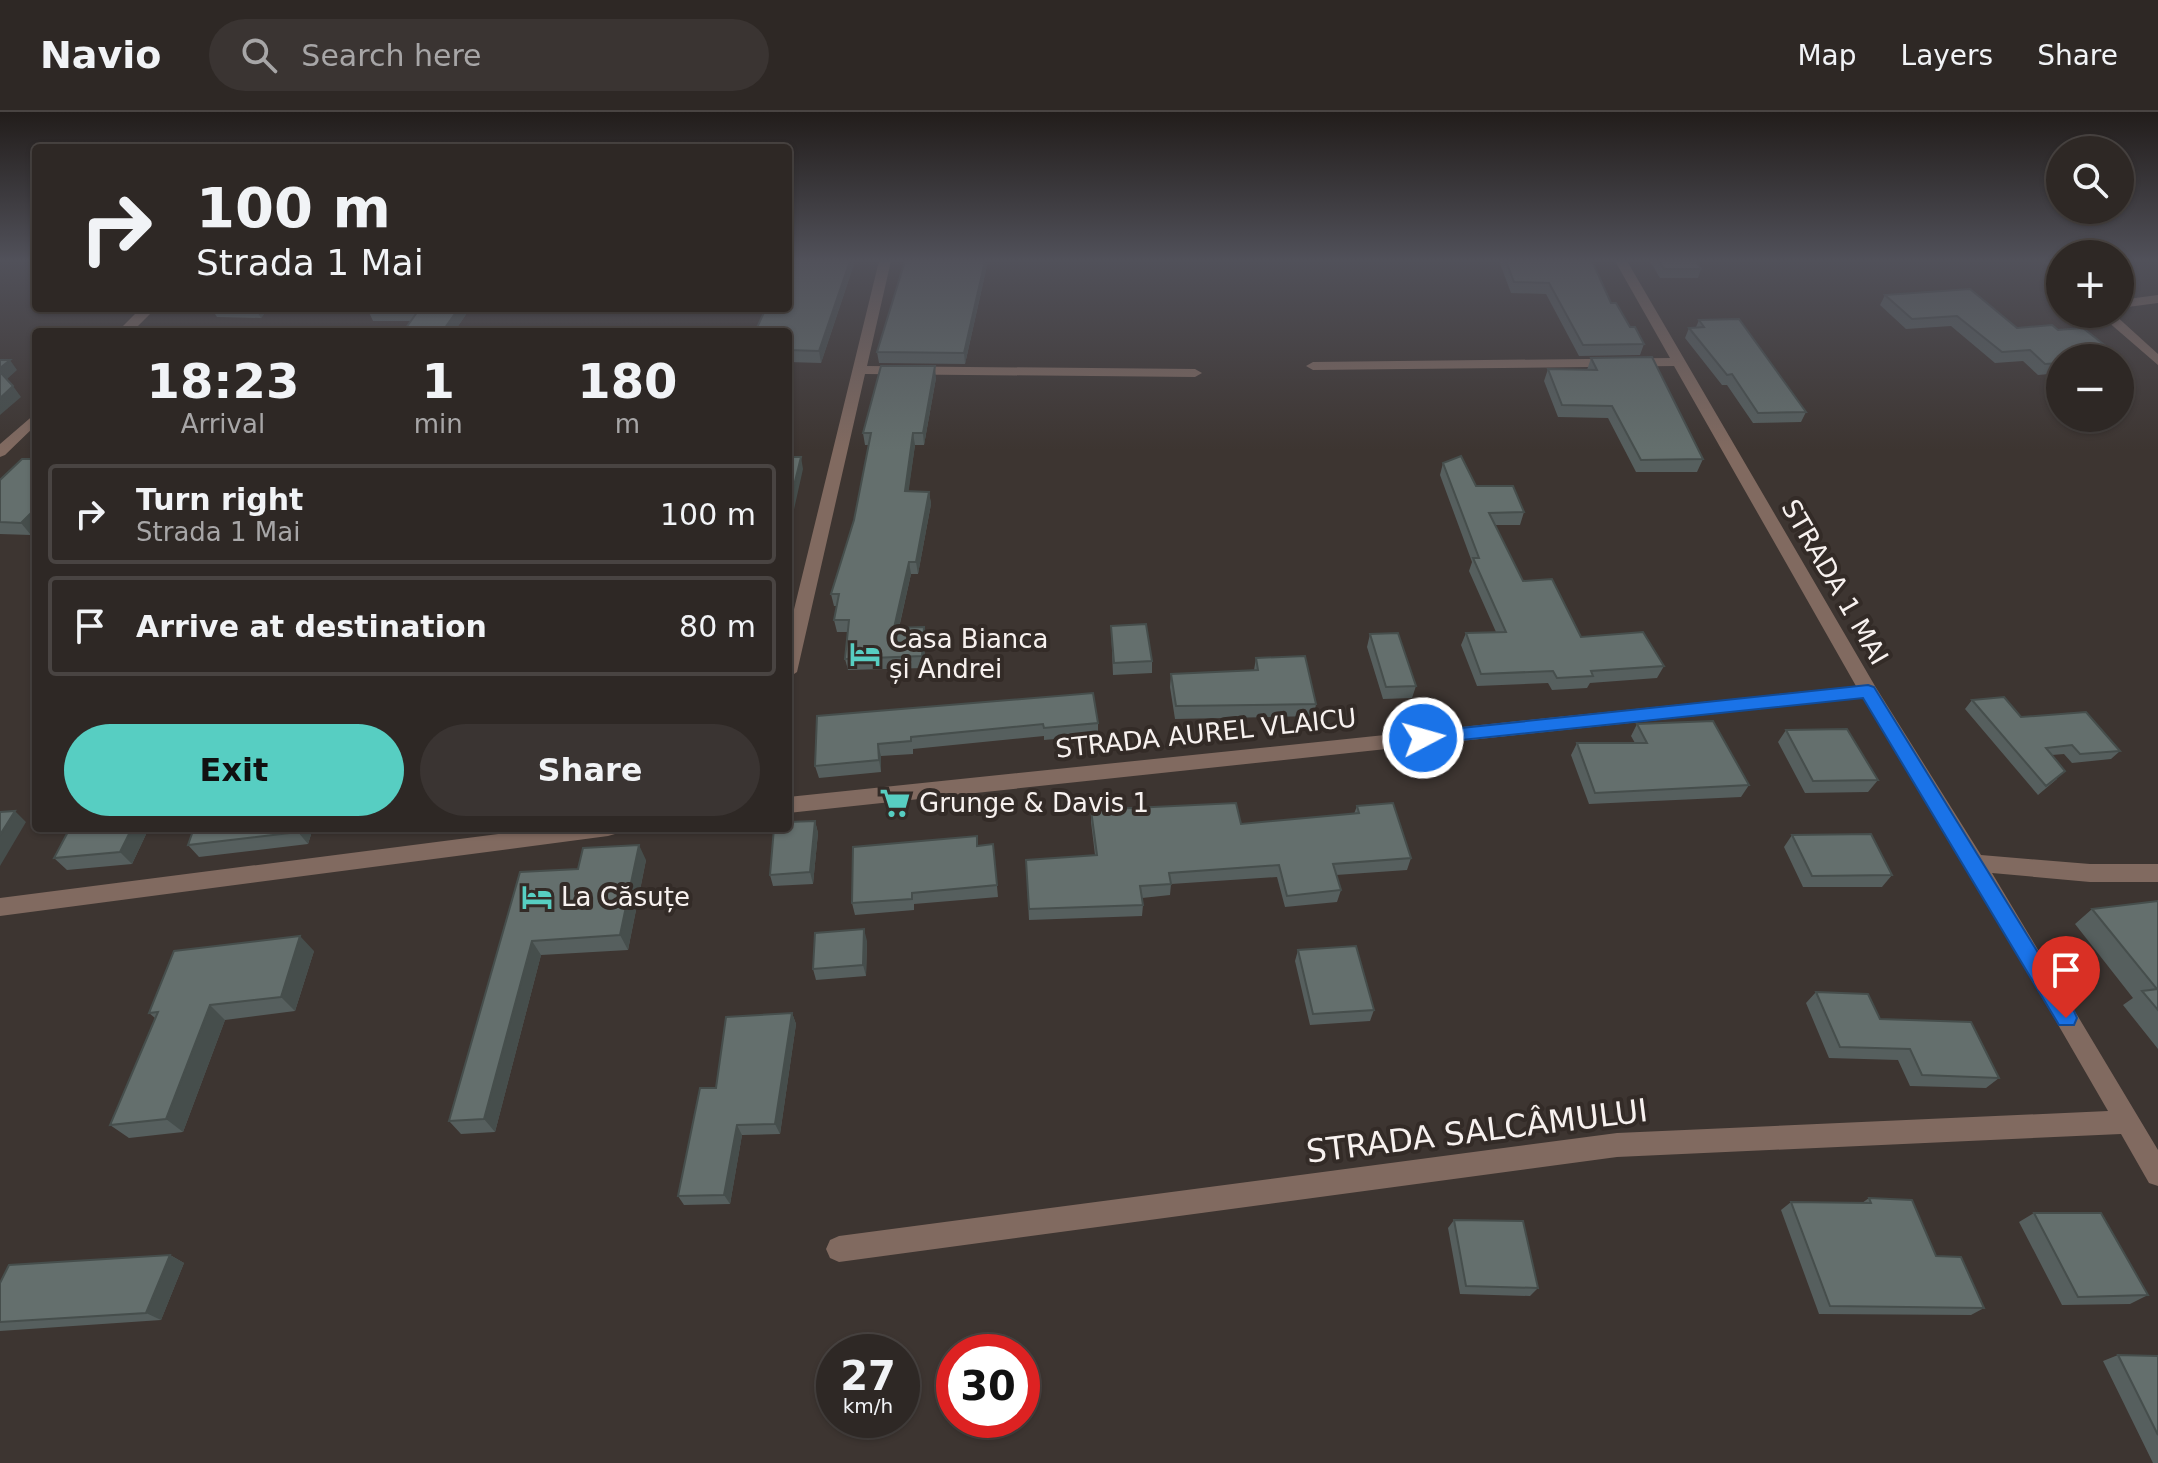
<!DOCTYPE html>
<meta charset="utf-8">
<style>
body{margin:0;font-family:"DejaVu Sans",sans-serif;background:#3a3432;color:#f1f3f6;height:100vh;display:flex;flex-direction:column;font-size:30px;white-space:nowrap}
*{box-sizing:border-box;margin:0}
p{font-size:26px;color:#a7a6a7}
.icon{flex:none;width:44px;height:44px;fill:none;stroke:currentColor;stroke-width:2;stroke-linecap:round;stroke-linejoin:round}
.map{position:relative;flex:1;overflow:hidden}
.drawer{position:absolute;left:32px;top:216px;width:760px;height:504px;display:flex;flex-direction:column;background:#2e2825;border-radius:8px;box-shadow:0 2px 6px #0004,0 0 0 2px #494442}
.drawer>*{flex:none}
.banner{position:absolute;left:32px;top:32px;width:760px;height:168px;border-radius:8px;box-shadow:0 2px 6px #0004,0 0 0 2px #494442;background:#2e2825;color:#f1f3f6;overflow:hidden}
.tools{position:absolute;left:2046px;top:24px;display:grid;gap:16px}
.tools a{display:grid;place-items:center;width:88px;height:88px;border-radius:50%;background:#2e2825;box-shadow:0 2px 6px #0004,0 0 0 2px #494442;font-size:40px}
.speed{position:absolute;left:816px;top:1222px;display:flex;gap:16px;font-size:40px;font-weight:700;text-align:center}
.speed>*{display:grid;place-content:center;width:104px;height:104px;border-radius:50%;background:#2e2825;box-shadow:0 2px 6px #0004,0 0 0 2px #494442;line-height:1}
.speed small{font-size:20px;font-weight:400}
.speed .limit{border:12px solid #d22;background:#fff;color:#111}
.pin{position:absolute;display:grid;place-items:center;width:68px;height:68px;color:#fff;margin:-82px -34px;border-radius:50% 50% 50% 0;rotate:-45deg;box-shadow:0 0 8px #0007}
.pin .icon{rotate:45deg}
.me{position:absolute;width:88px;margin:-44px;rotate:84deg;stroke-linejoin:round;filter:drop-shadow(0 0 6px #0008)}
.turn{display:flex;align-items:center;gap:28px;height:168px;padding:0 32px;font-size:36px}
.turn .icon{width:104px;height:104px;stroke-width:2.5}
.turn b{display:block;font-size:56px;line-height:68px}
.eta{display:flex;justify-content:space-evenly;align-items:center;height:136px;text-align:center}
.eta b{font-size:48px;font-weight:700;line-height:56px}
.cta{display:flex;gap:16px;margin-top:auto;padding:16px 32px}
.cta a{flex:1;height:92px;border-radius:48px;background:#57cec2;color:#111;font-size:32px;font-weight:700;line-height:92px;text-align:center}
.cta a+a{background:#3a3432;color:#f1f3f6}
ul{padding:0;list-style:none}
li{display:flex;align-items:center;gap:24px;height:100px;margin:0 16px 12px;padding:0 16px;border:4px solid #494442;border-radius:8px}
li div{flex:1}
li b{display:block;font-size:30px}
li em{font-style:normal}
header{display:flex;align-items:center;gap:48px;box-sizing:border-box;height:112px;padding:0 40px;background:#2e2825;border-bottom:2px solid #494442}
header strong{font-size:38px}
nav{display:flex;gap:44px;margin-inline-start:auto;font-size:28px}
.search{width:560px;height:72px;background:#3a3432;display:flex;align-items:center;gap:20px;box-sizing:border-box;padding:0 28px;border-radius:44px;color:#a7a6a7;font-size:30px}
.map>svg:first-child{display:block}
</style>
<header>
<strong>Navio</strong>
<div class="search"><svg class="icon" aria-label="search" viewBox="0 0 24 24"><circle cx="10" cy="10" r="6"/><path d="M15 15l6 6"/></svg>Search here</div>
<nav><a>Map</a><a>Layers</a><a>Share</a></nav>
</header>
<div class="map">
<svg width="2158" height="1351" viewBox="0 0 2158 1351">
<rect width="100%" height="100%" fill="#3d3531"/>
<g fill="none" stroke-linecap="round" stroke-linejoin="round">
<!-- minor -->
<path fill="#816a60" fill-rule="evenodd" d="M879 149H891L867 254 1195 257 1202 261 1195 265 865 262 797 560 788 566V522Z
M1615 149H1627L1875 574 1981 743 2090 752H2158V770H2090L1992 761 2158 1038V1074L2149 1071 2121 1022 1617 1045 839 1150 830 1146 826 1137 830 1128 839 1124 1617 1021 2108 999 1968 757 1863 586 788 701V685L1856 574 1674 254 1313 258 1306 254 1313 250 1670 246Z
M2042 149H2055L2060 153V164Z
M2158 183V191L2120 196V188Z
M141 196H156L132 220H117Z
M2099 202H2114L2158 242V253Z
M36 301V313L5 343 0 345V332Z
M545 716H618L615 722 608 724 0 804V786Z"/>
</g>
<!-- wall -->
<path fill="#565f5e" d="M788 149H855L821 251 788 250Z
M905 149H988L965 252 879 251 877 240Z
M1499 149H1592L1611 191 1644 232 1640 243 1579 244 1546 182 1511 181Z
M1650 149H1696L1701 157 1698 166H1660Z
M1970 177 2017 216 2052 213 2058 218 2083 216 2122 247 2120 250V246H2060V261L2038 263 2023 249 1995 251 1951 214 1906 217 1880 193 1885 183Z
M211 196H269L261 206 217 205Z
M368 198H469L454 220H403L411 209H373Z
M1699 208 1806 300 1801 310 1753 311 1727 273H1722L1685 226 1689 216 1696 215Z
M1591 246 1703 347 1697 360H1636L1608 306 1558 305 1544 269 1548 257 1587 258Z
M936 266 924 333H915L908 380H929L931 392 918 462H911L899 516 925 527 924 556 848 558 845 547 848 520H837L834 508 837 494H834L831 482 854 408 869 333H865L863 321Z
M1443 351 1476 374 1524 400 1520 413H1495L1523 469 1581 525 1664 554 1657 566 1590 571 1587 576 1552 578 1548 571 1477 574 1461 533 1466 521 1496 520 1469 459 1472 450 1440 363Z
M0 368 31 423 0 422Z
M1111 514 1152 549V561L1113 563Z
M1370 522 1416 574 1412 586 1383 587 1367 535Z
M1256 546 1316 592 1314 604 1175 607 1170 575 1171 562 1254 558Z
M1972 588 2021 605 2120 639 2111 647 2072 651 2064 642 2052 643 2057 667 2038 683 1965 597Z
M817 604 1098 611V623L1044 628V624L913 637V642L881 644V660L819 666 815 654Z
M1637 612 1749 673 1741 685 1589 692 1571 643 1577 631H1635L1631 624Z
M1786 618 1878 668 1868 680 1805 681 1778 630Z
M1357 694 1411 746 1407 758 1336 763 1341 778 1337 790 1285 795 1277 765 1171 772 1170 783 1142 786 1143 793 1142 804 1029 808 1026 748 1095 743 1091 710V698L1241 712 1354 702Z
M815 709 818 721 813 772 773 774 770 763Z
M70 716H149L132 752 67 758 54 746Z
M313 716 308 732 199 745 188 733Z
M1792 723 1892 763 1882 775H1803L1784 735Z
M993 732 998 785 914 792V798L855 803 852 791 978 734Z
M646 748 628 838 541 843 495 1020 461 1022 449 1009 520 760 578 757Z
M2158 789V937L2123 893 2133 886 2075 812 2092 797Z
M867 829 866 864 816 868 813 857Z
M1298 838 1374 898 1370 909 1310 913 1295 849Z
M314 839 295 899 225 908 183 1020 129 1026 110 1013 155 906 149 901Z
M1816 880 1880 907 1999 966 1986 976 1910 974 1898 948 1829 946 1806 891Z
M792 901 796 912 780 1022 742 1023 730 1092 684 1093 678 1084 716 976Z
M1869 1086 1936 1144 1984 1196 1971 1203 1819 1202 1781 1098 1791 1090 1862 1091Z
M2034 1101 2148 1183 2130 1192 2062 1193 2019 1110Z
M1454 1108 1538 1176 1530 1184 1460 1182 1448 1116Z
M170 1143 184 1151 161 1208 0 1219V1171Z
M2118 1243 2158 1244V1351H2153L2103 1249Z"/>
<!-- shaded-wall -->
<path fill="#464e4c" d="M850 149H855L821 251 819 239Z
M985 149H988L965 252 964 241Z
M255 196H269L261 206Z
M459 196H468L469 198 454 220H442Z
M10 248 17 258 6 268 0 260V256Z
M935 254 936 266 924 333 923 321Z
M13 274 21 285 0 303V286Z
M913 321 915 333 907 391 905 379Z
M801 345 803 357 789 420 788 398Z
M929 380 931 392 918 462 916 450Z
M36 396V418L31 423 21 411Z
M909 450 911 462 896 528 894 516Z
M924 515 925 527 924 556 922 544Z
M878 632 881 644V660L879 648Z
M15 699 26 710 0 754V723Z
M815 709 818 721 813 772 810 760Z
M132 716H149L132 752 120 740Z
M300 716H313L308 732 298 720Z
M639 733 646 748 628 838 620 823Z
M864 817 867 829 866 864 863 853Z
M300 824 314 839 295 899 281 885Z
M532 829 541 843 495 1020 484 1007Z
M210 893 225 908 183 1020 166 1007Z
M792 901 796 912 780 1022 775 1012Z
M737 1013 742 1023 730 1092 724 1083Z
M170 1143 184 1151 161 1208 146 1201Z"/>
<!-- building -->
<path fill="#646f6d" stroke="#464e4c" stroke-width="2" d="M788 149H850L819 239 788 238V220H755L766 196H788Z
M905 149H985L964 241 877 240Z
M1506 149H1592L1611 191H1616L1630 215H1635L1644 232 1583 233 1549 171 1514 170Z
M1659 149H1696L1701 157H1664Z
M1970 177 2017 216 2052 213 2058 218 2083 216 2122 247 2120 248V246H2060V251L2045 252 2030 238 2002 240 1957 204 1912 207 1885 183Z
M370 196H459L442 220H403L418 199 368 198Z
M1739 207 1806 300 1758 301 1732 262 1727 263 1689 216 1704 215 1699 208Z
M1652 245 1703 347 1641 348 1612 294 1562 293 1548 257 1597 258 1591 246Z
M0 248H10L0 256Z
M881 254H935L923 321H913L905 379 929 380 916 450H909L894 516 924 515 922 544 845 547 849 508H834L839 482H831L854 408 871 321H863Z
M0 260 13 274 0 286Z
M1461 344 1476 374H1513L1524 400 1489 401 1523 469 1552 467 1581 525 1643 520 1664 554 1591 559 1593 564 1557 566 1553 559 1481 562 1466 521 1506 520 1473 446H1479L1443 351Z
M788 345H801L788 398Z
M22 347H36V396L21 411 0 410V368Z
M1146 512 1152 549 1114 551 1111 514Z
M1398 521 1416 574 1386 575 1370 522Z
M1305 544 1316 592 1176 594 1171 562 1258 558 1256 546Z
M1093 581 1098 611 1044 616 1043 612 911 625V629L878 632 879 648 815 654 817 604Z
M2004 585 2021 605 2086 600 2120 639 2080 642 2072 633 2046 636 2065 659 2046 674 1972 588Z
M1713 609 1749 673 1595 681 1577 631H1647L1637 612Z
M1847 617 1878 668 1813 669 1786 618Z
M1236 691 1241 712 1359 701 1357 694 1393 691 1411 746 1333 752 1341 778 1287 784 1279 753 1169 761 1171 772 1140 774 1143 793 1029 797 1026 748 1097 743 1091 698Z
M15 699 0 723V700Z
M815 709 810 760 770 763 774 716H788V710Z
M70 716H132L120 740 54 746Z
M194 716H300L298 720 188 733Z
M1871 722 1892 763 1812 764 1792 723Z
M977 724V734L993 732 997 773 912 781V787L852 791 853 735Z
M639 733 620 823 532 829 484 1007 449 1009 520 760 578 757 583 736Z
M2158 789V898L2142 879 2157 877 2092 797Z
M864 817 863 853 813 857 815 821Z
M300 824 281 885 210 893 166 1007 110 1013 158 900 149 901 174 839Z
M1356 834 1374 898 1313 902 1298 838Z
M1816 880 1868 882 1880 907 1971 910 1999 966 1922 963 1910 937 1840 935Z
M792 901 775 1012 737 1013 724 1083 678 1084 700 976H716L726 905Z
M1869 1086 1912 1088 1936 1144 1961 1145 1984 1196 1830 1194 1791 1090 1871 1091Z
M2034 1101H2101L2148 1183 2078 1185Z
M1454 1108 1523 1109 1538 1176 1466 1174Z
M170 1143 146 1201 0 1210V1171L9 1153Z
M2118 1243 2158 1244V1323Z"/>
<!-- sky -->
<linearGradient id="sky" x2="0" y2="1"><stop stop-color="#221d1b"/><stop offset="0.44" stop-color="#51515a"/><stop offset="1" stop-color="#51515a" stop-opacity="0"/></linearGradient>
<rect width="2158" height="338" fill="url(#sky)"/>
<!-- route -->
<path fill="#1a73e8" stroke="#114b97" stroke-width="2" d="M1868 573 1874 575 2074 899 2077 906 2074 913H2059L1863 586 1423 632 1414 626 1423 620Z"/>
<!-- icons -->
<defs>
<g id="hotel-bare" transform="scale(2.4)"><path d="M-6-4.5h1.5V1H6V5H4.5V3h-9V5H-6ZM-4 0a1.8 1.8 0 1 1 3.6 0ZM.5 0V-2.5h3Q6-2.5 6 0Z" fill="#57cec2" stroke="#332b27" stroke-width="2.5" paint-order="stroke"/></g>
<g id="supermarket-bare" transform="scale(2.4)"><path d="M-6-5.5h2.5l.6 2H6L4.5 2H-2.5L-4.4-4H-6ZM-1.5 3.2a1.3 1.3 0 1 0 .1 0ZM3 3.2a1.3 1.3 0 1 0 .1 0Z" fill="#57cec2" stroke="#332b27" stroke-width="2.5" paint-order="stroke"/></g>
</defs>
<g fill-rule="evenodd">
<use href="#hotel-bare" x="865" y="542"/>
<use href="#supermarket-bare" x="895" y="691"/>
<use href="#hotel-bare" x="537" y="785"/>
</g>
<g text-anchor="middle" stroke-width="8" stroke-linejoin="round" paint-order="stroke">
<!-- street labels -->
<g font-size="26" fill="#f7f1ef" stroke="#332b27">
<text transform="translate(1835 470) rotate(60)" y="9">STRADA 1 MAI</text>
<text transform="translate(1206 621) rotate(-6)" y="9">STRADA AUREL VLAICU</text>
</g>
<!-- poi labels -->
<g font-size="26" fill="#f7f1ef" stroke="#332b27" text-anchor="start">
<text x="889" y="536">Casa Bianca<tspan x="889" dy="30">și Andrei</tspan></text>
<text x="919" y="700">Grunge &amp; Davis 1</text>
<text x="561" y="794">La Căsuțe</text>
</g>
<!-- near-street labels -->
<g font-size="32" fill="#f7f1ef" stroke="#332b27">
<text transform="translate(1477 1019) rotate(-7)" y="11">STRADA SALCÂMULUI</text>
</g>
</g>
</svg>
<div class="tools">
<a><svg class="icon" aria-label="search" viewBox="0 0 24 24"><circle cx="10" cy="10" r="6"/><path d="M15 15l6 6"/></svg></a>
<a>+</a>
<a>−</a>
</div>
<div class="speed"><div>27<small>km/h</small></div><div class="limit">30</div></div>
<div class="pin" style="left:2066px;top:906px;background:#d93025"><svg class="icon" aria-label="arrive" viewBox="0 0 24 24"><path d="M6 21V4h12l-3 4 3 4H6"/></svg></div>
<svg class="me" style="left:1423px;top:626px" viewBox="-20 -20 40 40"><circle r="17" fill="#1a73e8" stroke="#fff" stroke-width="3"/><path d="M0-11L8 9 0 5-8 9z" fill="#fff"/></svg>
<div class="banner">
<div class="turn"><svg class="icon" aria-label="right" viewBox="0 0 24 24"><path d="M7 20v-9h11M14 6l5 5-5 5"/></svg><div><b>100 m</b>Strada 1 Mai</div></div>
</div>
<section class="drawer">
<div class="eta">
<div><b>18:23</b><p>Arrival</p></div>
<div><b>1</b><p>min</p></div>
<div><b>180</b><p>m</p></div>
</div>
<ul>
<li><svg class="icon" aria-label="right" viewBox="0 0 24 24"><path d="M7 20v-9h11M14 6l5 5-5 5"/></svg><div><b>Turn right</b><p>Strada 1 Mai</p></div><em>100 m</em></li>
<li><svg class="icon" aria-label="arrive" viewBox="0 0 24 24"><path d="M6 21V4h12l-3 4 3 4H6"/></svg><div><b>Arrive at destination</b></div><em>80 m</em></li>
</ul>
<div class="cta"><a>Exit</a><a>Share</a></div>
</section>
</div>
